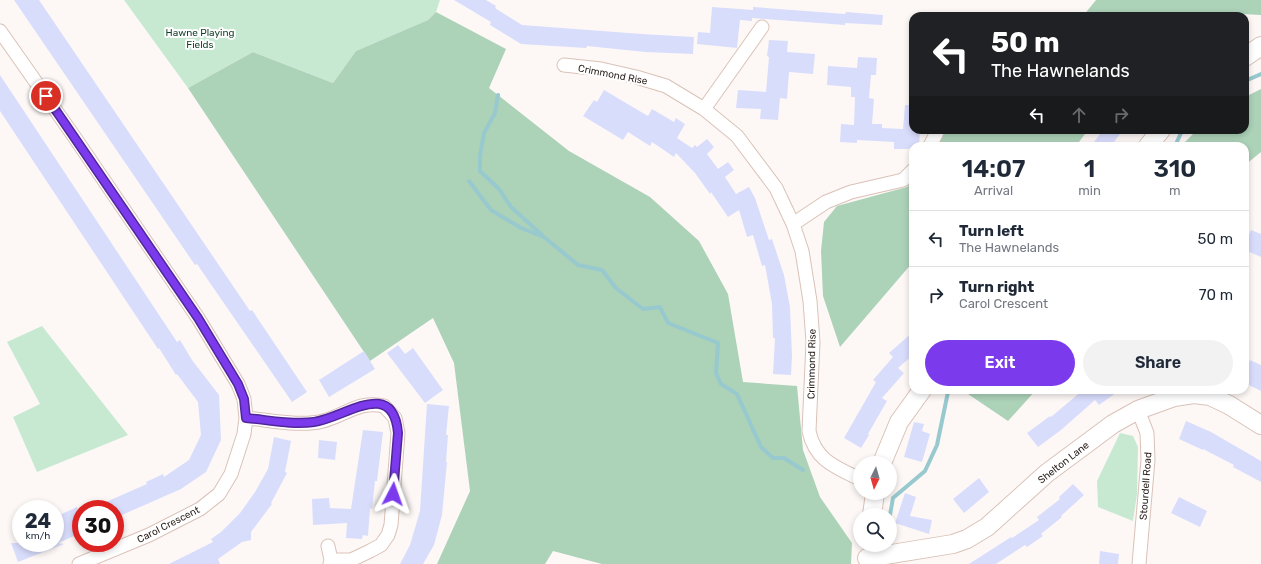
<!DOCTYPE html>
<style>
body{margin:0;font-family:Rubik,sans-serif;background:#f2f2f3;color:#1f2937;height:100vh;display:flex;flex-direction:column;font-size:15px;white-space:nowrap}
*{box-sizing:border-box;margin:0}
p{font-size:13px;color:#747a83}
.icon{flex:none;width:22px;height:22px;fill:none;stroke:currentColor;stroke-width:2;stroke-linecap:round;stroke-linejoin:round}
.map{position:relative;flex:1;overflow:hidden}
.sheet{position:absolute;left:909px;top:142px;width:340px;height:252px;display:flex;flex-direction:column;background:#fff;border-radius:12px;box-shadow:0 2px 6px #0003}
.sheet>*{flex:none}
.hud{position:absolute;left:909px;top:12px;width:340px;height:122px;border-radius:12px;box-shadow:0 2px 6px #0003;background:#202124;color:#fff;overflow:hidden}
.needle{width:26px;rotate:185deg}
.fabs{position:absolute;left:853px;top:456px;display:grid;gap:8px}
.fabs a{display:grid;place-items:center;width:44px;height:44px;border-radius:50%;background:#fff;box-shadow:0 2px 6px #0003;font-size:20px}
.speed{position:absolute;left:12px;top:500px;display:flex;gap:8px;font-size:20px;font-weight:700;text-align:center}
.speed>*{display:grid;place-content:center;width:52px;height:52px;border-radius:50%;background:#fff;box-shadow:0 2px 6px #0003;line-height:1}
.speed small{font-size:10px;font-weight:400}
.speed .limit{border:6px solid #d22;background:#fff;color:#111}
.pin{position:absolute;display:grid;place-items:center;width:34px;height:34px;color:#fff;margin:-17px;border:2px solid #fff;border-radius:50%;box-shadow:0 1px 4px #0007}
.me{position:absolute;width:44px;margin:-22px;rotate:4deg;stroke-linejoin:round;filter:drop-shadow(0 0 3px #0008)}
.turn{display:flex;align-items:center;gap:14px;height:84px;padding:0 16px;font-size:18px}
.turn .icon{width:52px;height:52px;stroke-width:2.5}
.turn b{display:block;font-size:28px;line-height:34px}
.lanes{display:flex;align-items:center;height:38px;padding:0 16px;background:#0003;justify-content:center;gap:20px;direction:ltr}
.lanes .off{opacity:.35}
.eta{display:flex;justify-content:space-evenly;align-items:center;height:68px;text-align:center}
.eta b{font-size:24px;font-weight:600;line-height:28px}
.action{display:flex;gap:8px;margin-top:auto;padding:8px 16px}
.action a{flex:1;height:46px;border-radius:24px;background:#7c3aed;color:#fff;font-size:16px;font-weight:600;line-height:46px;text-align:center}
.action a+a{background:#f2f2f3;color:#1f2937}
ul{padding:0;list-style:none}
li{display:flex;align-items:center;gap:12px;height:56px;padding:0 16px;border-top:1px solid #e0e1e3}
li div{flex:1}
li b{display:block;font-size:15px}
li em{font-style:normal}
.map>svg:first-child{display:block}
</style>
<div class="map">
<svg width="1261" height="564" viewBox="0 0 1261 564">
<rect width="100%" height="100%" fill="#fdf8f6"/>
<!-- green -->
<path fill="#c7e9d2" d="M124 0H440L436 12 428 20 356 51 333 83 253 52 188 88Z
M42 326 128 435 37 472 13 417 40 404 7 342Z
M1120 433 1133 436 1138 447 1137 494 1133 521 1098 507 1097 481Z"/>
<!-- forest -->
<path fill="#acd2b8" d="M1096 0H1261V15L1242 14 1238 16H1083Z
M436 12 506 49 489 88 569 151 650 197 699 241 728 294 743 382 797 386 803 450 820 497 852 543 851 564H602L553 551 545 564H437L470 491 454 363 433 318 370 361 188 88 253 52 333 83 356 51 428 20Z
M1261 89V152L1245 165V146H1181L1197 130H1245V97Z
M943 130H1088L1076 146H935Z
M913 181V262L840 347 823 296 821 251 824 222 837 206 907 187Z
M962 390H1036L1008 421Z"/>
<g fill="none" stroke-linecap="round" stroke-linejoin="round">
<!-- stream -->
<path stroke="#97c9cf" stroke-width="4" d="M1245 81 1261 74
M498 95 495 113 484 133 480 156V171L499 189 511 207 542 235
M1175 146 1181 133 1185 130
M469 181 491 210 521 228 544 237 578 265 602 270 616 288 643 309 660 307 668 323 718 343 716 373 721 384 737 394 761 447 773 458H784L803 470
M890 515 893 498 925 471 937 445 948 392 952 390"/>
</g>
<!-- building -->
<path fill="#d9ddfc" d="M14 0H39L250 311 252 310 307 392 292 402 197 264 195 265Z
M454 0H486L496 6 495 8 522 25 642 34 694 37 693 54 645 52 587 46 586 48 521 44 490 25 491 22Z
M712 7 753 10V7L845 14 846 12 883 15 882 25 845 23V25L752 18V21L740 20 737 48 697 44 698 32 710 33Z
M769 40 788 41 787 52 815 54 813 74 789 72 787 99 780 98 778 120 760 119 761 109 736 108 738 90 766 92 769 57 767 56Z
M858 57 877 58 876 75H871L869 98 874 99 872 124H882V128L903 129 905 105H913V130H920L919 146H913V148H909V149H894V142L857 140V143L840 142 841 124 854 125 855 97H851V87L827 85 828 66 857 68Z
M0 75 177 342 180 340 192 360 219 395 221 440 206 472 181 489 115 518V509H90L147 484 146 482 163 474 164 477 189 460 201 435 198 402 177 374 176 375 159 348 158 349 0 111Z
M604 90 648 116 652 109 674 122 676 118 685 124 677 138 692 148 695 145 697 147 707 139 714 147 707 154 718 169 728 162 734 170 725 177 736 194 749 187 755 198 769 240 772 239 784 275 790 307 792 356 791 375 773 374 775 338H773L772 304 765 265 762 266 753 235 747 237 739 210 728 217 711 192 710 194 695 173 676 153 674 157 652 142 650 146 628 132 623 140 583 116 594 100 597 102Z
M1103 130H1123L1111 146H1091Z
M1251 230 1261 234V257L1245 250V245Z
M913 332V355L898 368 904 373 882 398 887 401 868 434 869 435 861 448 844 438 876 382 873 380 893 357 889 353Z
M398 345 405 354 413 348 443 390 425 403 387 353Z
M364 351 375 369 329 397 319 380Z
M1250 360 1261 365V391L1245 383V364L1248 366Z
M1083 390H1120L1099 405 1095 400 1061 430 1038 447 1027 433 1050 416 1051 417Z
M427 404 449 406 446 435H448L446 462H447L442 515 434 545 423 564H400L410 545 420 511Z
M1186 421 1211 432 1261 461V482L1233 467 1234 465 1203 449V450L1179 439Z
M914 422 924 424 922 431 930 434 922 462 904 457Z
M363 430 383 432 377 481H375L372 509 370 508 368 536 363 535 362 539 346 538 347 523 313 525 312 499 329 498 330 508 351 509Z
M274 437 291 441 285 472 287 473 271 503 272 504 251 532V540L242 542 218 559 220 564H169L213 542 211 539 221 532 240 513 255 492 268 469Z
M319 440 337 442 335 460 318 458Z
M979 478 989 492 964 513 953 499Z
M1073 484 1084 495 1061 516 1062 517 1041 534 1043 536 1027 547 1025 545 996 564H969L1011 537 1012 538 1039 520 1037 517 1060 499 1059 497Z
M905 493 916 497 910 516 932 520 929 534 895 523Z
M1179 497 1207 511 1200 527 1171 513Z
M77 507 81 516V533L58 543 64 544 18 562 11 543H55V517Z
M1100 551 1119 554 1118 564H1099Z"/>
<g fill="none" stroke-linecap="round" stroke-linejoin="round">
<!-- street casing -->
<g stroke="#dac2b7" stroke-width="15">
<path id="street" d="M0 31 73 135 198 318 238 384 244 399 246 418 244 434 231 474 219 494 200 509 149 535 79 564
M564 65 601 69 636 77 666 86 704 109 737 136 776 188 793 224 802 251 810 301 813 342 809 431C815 460 835 467 860 479
M704 109 762 27
M930 146 938 130
M793 224 826 202 851 192 903 180 913 170
M1138 410 1147 433 1148 460 1139 564
M246 418C270 420 300 427 323 421 346 415 359 400 384 406L395 418 398 433 391 525 388 535 381 545 370 551 351 560H331
M328 546 331 560 330 564"/>
</g>
<!-- secondary casing -->
<g stroke="#dac2b7" stroke-width="20">
<path id="secondary" d="M1245 57 1261 46
M1148 146 1161 130
M882 463 899 422 922 390
M872 515 875 493
M867 558 953 544 967 539 987 527 1047 473 1113 424 1138 410 1174 397 1194 394 1210 396 1229 405 1261 425"/>
</g>
<!-- street -->
<use href="#street" stroke="#fff" stroke-width="13"/>
<!-- secondary -->
<use href="#secondary" stroke="#fff" stroke-width="18"/>
</g>
<g fill="none" stroke-linecap="round" stroke-linejoin="round">
<!-- route casing -->
<g stroke="#51269a" stroke-width="10">
<path id="route" d="M46 96 198 318 238 384 244 399 246 418C269 420 292 425 314 422 343 419 393 376 398 433L393 494"/>
</g>
<!-- route -->
<use href="#route" stroke="#7c3aed" stroke-width="7"/>
</g>
<g text-anchor="middle" stroke-width="4" stroke-linejoin="round" paint-order="stroke">
<!-- park labels -->
<g font-size="10" fill="#113f26" stroke="#fff">
<text x="200" y="36">Hawne Playing<tspan x="200" dy="12">Fields</tspan></text>
</g>
<!-- street labels -->
<g font-size="10" fill="#281f1b" stroke="#fff">
<text transform="translate(613 74) rotate(11)" y="4">Crimmond Rise</text>
<text transform="translate(811 364) rotate(-89)" y="4">Crimmond Rise</text>
<text transform="translate(1063 462) rotate(-38)" y="4">Shelton Lane</text>
<text transform="translate(1145 486) rotate(-86)" y="4">Stourdell Road</text>
<text transform="translate(168 524) rotate(-27)" y="4">Carol Crescent</text>
</g>
</g>
</svg>
<div class="fabs">
<a><svg class="needle" viewBox="-14 -14 28 28"><path d="M0-13l5 13h-10z" fill="#e53935"/><path d="M0 13l5-13h-10z" fill="#747a83"/></svg></a>
<a><svg class="icon" aria-label="search" viewBox="0 0 24 24"><circle cx="10" cy="10" r="6"/><path d="M15 15l6 6"/></svg></a>
</div>
<div class="speed"><div>24<small>km/h</small></div><div class="limit">30</div></div>
<div class="pin" style="left:46px;top:96px;background:#d93025"><svg class="icon" aria-label="arrive" viewBox="0 0 24 24"><path d="M6 21V4h12l-3 4 3 4H6"/></svg></div>
<svg class="me" style="left:393px;top:494px" viewBox="-20 -20 40 40"><path d="M0-17L14 15 0 8-14 15z" fill="#7c3aed" stroke="#fff" stroke-width="4"/></svg>
<div class="hud">
<div class="turn"><svg class="icon" aria-label="left" viewBox="0 0 24 24"><path d="M17 20v-9H6M10 6l-5 5 5 5"/></svg><div><b>50 m</b>The Hawnelands</div></div>
<div class="lanes"><svg class="icon" aria-label="left" viewBox="0 0 24 24"><path d="M17 20v-9H6M10 6l-5 5 5 5"/></svg><svg class="icon off" aria-label="ahead" viewBox="0 0 24 24"><path d="M12 20V5M6 11l6-6 6 6"/></svg><svg class="icon off" aria-label="right" viewBox="0 0 24 24"><path d="M7 20v-9h11M14 6l5 5-5 5"/></svg></div>
</div>
<section class="sheet">
<div class="eta">
<div><b>14:07</b><p>Arrival</p></div>
<div><b>1</b><p>min</p></div>
<div><b>310</b><p>m</p></div>
</div>
<ul>
<li><svg class="icon" aria-label="left" viewBox="0 0 24 24"><path d="M17 20v-9H6M10 6l-5 5 5 5"/></svg><div><b>Turn left</b><p>The Hawnelands</p></div><em>50 m</em></li>
<li><svg class="icon" aria-label="right" viewBox="0 0 24 24"><path d="M7 20v-9h11M14 6l5 5-5 5"/></svg><div><b>Turn right</b><p>Carol Crescent</p></div><em>70 m</em></li>
</ul>
<div class="action"><a>Exit</a><a>Share</a></div>
</section>
</div>
